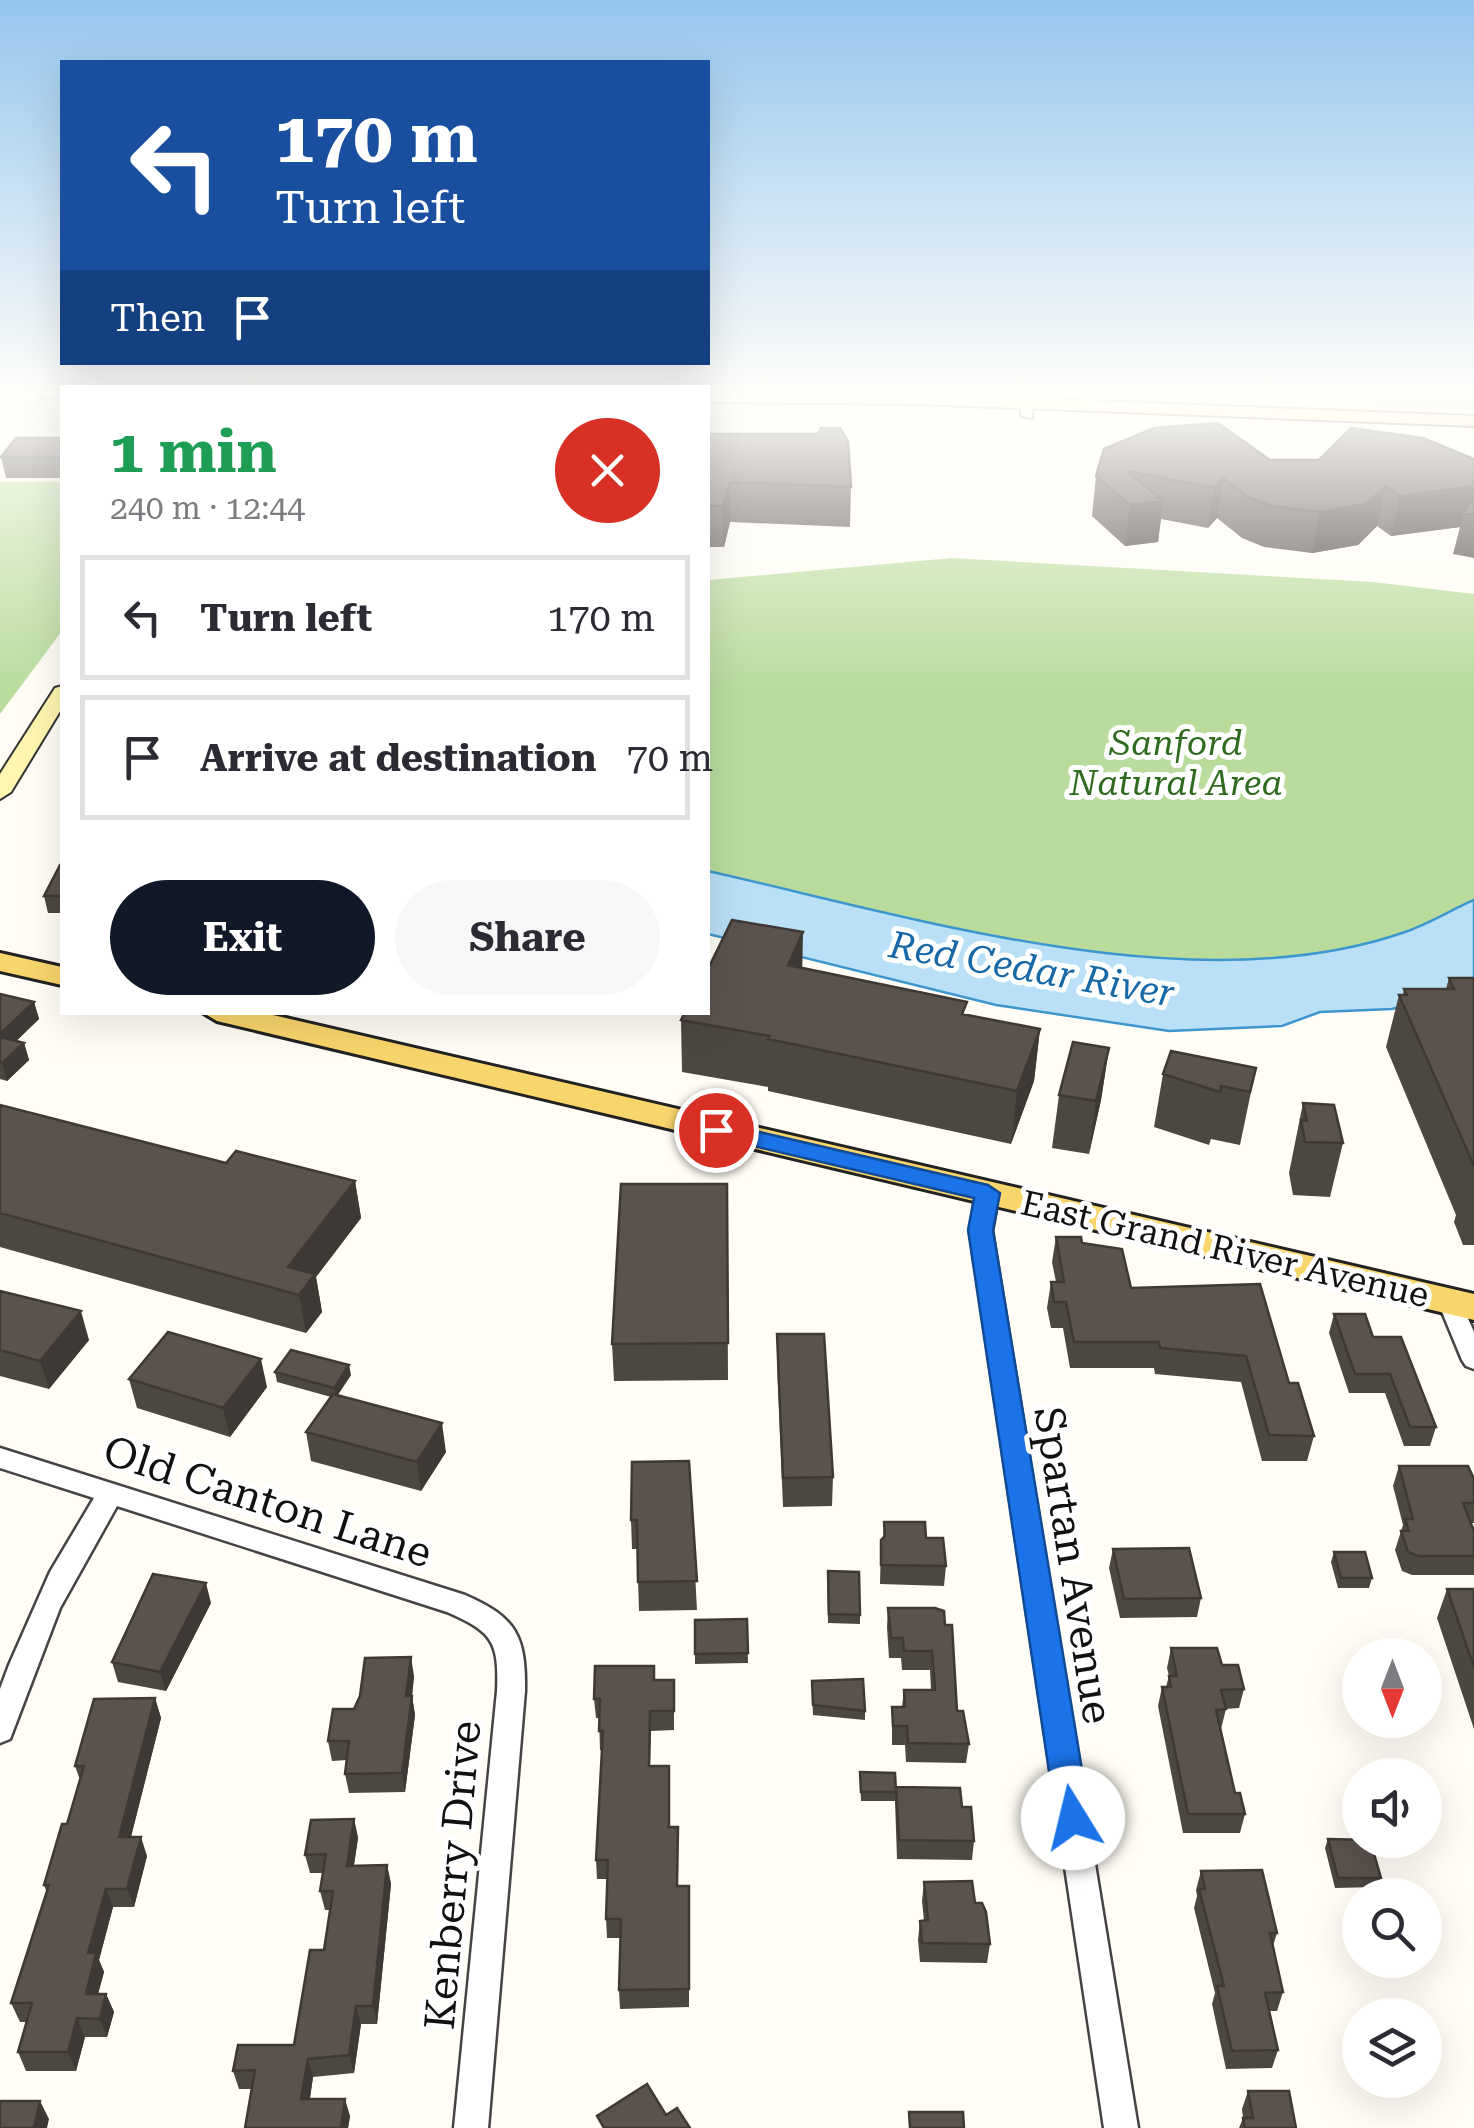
<!DOCTYPE html>
<meta charset="utf-8">
<style>
body{margin:0;font-family:"Roboto Serif",serif;background:#f7f7f7;color:#2b2b33;height:100vh;display:flex;flex-direction:column;font-size:38px;white-space:nowrap}
*{box-sizing:border-box;margin:0}
p{font-size:32px;color:#7c7c81}
.icon{flex:none;width:55px;height:55px;fill:none;stroke:currentColor;stroke-width:2;stroke-linecap:round;stroke-linejoin:round}
.map{position:relative;flex:1;overflow:hidden}
.side{position:absolute;left:60px;top:385px;width:650px;height:630px;display:flex;flex-direction:column;background:#fff;border-radius:0px;box-shadow:0 10px 40px #0002}
.side>*{flex:none}
.hud{position:absolute;left:60px;top:60px;width:650px;height:305px;border-radius:0px;box-shadow:0 10px 40px #0002;background:#1a4fa0;color:#fff;overflow:hidden}
.needle{width:65px;rotate:180deg}
.buttons{position:absolute;left:1342px;top:1638px;display:grid;gap:20px}
.buttons a{display:grid;place-items:center;width:100px;height:100px;border-radius:50%;background:#fff;box-shadow:0 10px 40px #0002;font-size:50px}
.pin{position:absolute;display:grid;place-items:center;width:85px;height:85px;color:#fff;margin:-42px;border:5px solid #fff;border-radius:50%;box-shadow:0 2px 10px #0007}
.me{position:absolute;width:110px;margin:-55px;rotate:351deg;stroke-linejoin:round;filter:drop-shadow(0 0 8px #0008)}
.turn{display:flex;align-items:center;gap:35px;height:210px;padding:0 50px;font-size:45px}
.turn .icon{width:130px;height:130px;stroke-width:2.5}
.turn b{display:block;font-size:70px;line-height:85px}
.then{display:flex;align-items:center;height:95px;padding:0 50px;background:#0003;gap:20px;font-size:38px}
.round{display:grid;place-items:center;flex:none;width:105px;height:105px;border-radius:52px;background:#f7f7f7}
.overview{display:flex;align-items:center;justify-content:space-between;height:170px;padding:0 50px}
h1{font-size:60px;font-weight:700;line-height:75px;color:#1e9e55}
.button{display:flex;gap:20px;margin-top:auto;padding:20px 50px}
.button a{flex:1;height:115px;border-radius:60px;background:#111827;color:#fff;font-size:40px;font-weight:700;line-height:115px;text-align:center}
.button a+a{background:#f7f7f7;color:#2b2b33}
ul{padding:0;list-style:none}
li{display:flex;align-items:center;gap:30px;height:125px;margin:0 20px 15px;padding:0 30px;border:5px solid #e1e1e2;border-radius:0px}
li div{flex:1}
li b{display:block;font-size:38px}
li em{font-style:normal}
.map>svg:first-child{display:block}
</style>
<div class="map">
<svg width="1474" height="2128" viewBox="0 0 1474 2128">
<rect width="100%" height="100%" fill="#fffdf5"/>
<!-- forest -->
<path fill="#b9dc9c" d="M1383 394H1474V410L1370 404Z
M0 482H62V631L0 714Z
M952 558 1373 582 1474 594V900C1451 910 1428 924 1405 932 1195 1005 917 918 708 871V580Z"/>
<!-- water -->
<path fill="#b9e0f7" stroke="#3f96cf" stroke-width="2.5" d="M708 871C917 918 1196 1005 1405 932 1428 924 1451 910 1474 900V986L1392 1009 1320 1012 1282 1026 1169 1031 996 1005 708 934Z"/>
<!-- pier -->
<path fill="#fffdf5" d="M1 729 60 746 31 797 0 788Z"/>
<g fill="none" stroke-linecap="round" stroke-linejoin="round">
<!-- street casing -->
<g stroke="#444" stroke-width="5">
<path id="street" d="M1019 394H1031L1032 418 1022 416Z
M988 1186 999 1193 992 1231 1138 2128H1104L970 1231 977 1193Z
M1450 1294 1458 1296 1474 1332V1369L1466 1366 1462 1360 1438 1302 1442 1296Z
M0 1448 465 1595C516 1617 526 1636 525 1691L488 2128H454L497 1691C499 1642 493 1632 447 1612L117 1506 60 1608 10 1739 0 1743V1689L9 1665 50 1572 94 1498 0 1468Z"/>
</g>
<!-- secondary casing -->
<g stroke="#333" stroke-width="4">
<path id="secondary" d="M708 394H919L1474 416V426L919 404 708 402Z
M62 686V708L11 792 0 799V774L55 688Z"/>
</g>
<!-- primary casing -->
<g stroke="#222" stroke-width="6">
<path id="primary" d="M0 953 62 967V985L0 971Z
M202 1012H260L1474 1294V1320L217 1021Z"/>
</g>
<!-- street -->
<use href="#street" fill="#fff" fill-rule="evenodd"/>
<!-- secondary -->
<use href="#secondary" fill="#fff6b0" fill-rule="evenodd"/>
<!-- primary -->
<use href="#primary" fill="#f9d66b" fill-rule="evenodd"/>
</g>
<!-- wall -->
<path fill="#4d4742" d="M708 434H818L851 487 850 527 730 522 724 547H708Z
M62 438V478H6L1 457Z
M1104 449 1270 460 1474 459V558L1453 554 1460 527 1391 536 1377 526 1358 545 1312 553 1264 547 1242 538 1217 518 1208 528 1161 519 1158 542 1125 546 1092 516 1096 476Z
M62 865V913H48L44 896Z
M802 968 966 1014 1040 1029 1034 1081 1011 1144 768 1091V1087L682 1072 681 1020Z
M1449 978H1474V1245H1463L1454 1222 1456 1215 1386 1047 1399 995H1403L1404 989H1446Z
M0 994 34 1002 39 1019 16 1041 24 1043 29 1060 7 1081 0 1079Z
M1109 1048 1101 1100 1089 1154 1052 1148 1059 1095Z
M1256 1068 1240 1145 1211 1139 1209 1145 1154 1127 1163 1074Z
M1303 1103 1343 1143 1330 1197 1293 1195 1289 1173Z
M0 1105 226 1163 355 1181 361 1218 316 1277 322 1312 306 1333 0 1247Z
M727 1184 728 1380 614 1381 612 1344Z
M1056 1237 1082 1243 1131 1288 1260 1284 1289 1383 1314 1436 1307 1461H1262L1241 1382 1155 1374 1154 1368H1070L1063 1328H1051L1047 1308 1051 1282H1056L1052 1262Z
M0 1291 89 1340 49 1389 0 1376Z
M1334 1314 1373 1337 1436 1427 1430 1446H1404L1385 1393H1349L1329 1333Z
M777 1334 833 1477 832 1506 783 1507 777 1363Z
M275 1372 351 1375 338 1395 446 1452 421 1491 311 1461 306 1432 331 1397 277 1382Z
M129 1379 267 1387 230 1437 137 1408Z
M689 1461 697 1610 639 1611 637 1549H632L631 1520Z
M1399 1466 1474 1479V1523H1471L1474 1530V1575H1412L1402 1571 1395 1550 1403 1525 1393 1486Z
M884 1522 926 1538 946 1566 944 1586 880 1584 881 1540 883 1538Z
M1113 1549 1201 1598 1197 1617 1120 1618 1109 1568Z
M1334 1552 1372 1578 1369 1588H1338L1331 1562Z
M827 1581 860 1615V1624L828 1623Z
M1447 1589H1474V1729L1437 1618Z
M211 1603 166 1691 118 1682 112 1662Z
M888 1608H935L957 1711 969 1744 966 1763 906 1762 905 1745H892V1707H902L904 1690H931L930 1670H902L901 1658H889L887 1627Z
M747 1619 748 1663 695 1664V1620Z
M1171 1648 1222 1665 1244 1689 1239 1708 1226 1709 1221 1729 1235 1793 1245 1814 1240 1833H1183L1158 1706 1162 1687H1166L1169 1676 1167 1668Z
M414 1676 412 1696 415 1715 405 1792 349 1793 345 1774 347 1760 332 1761 328 1741 354 1709Z
M655 1680H674V1730L651 1731 650 1766H669L670 1827H678V1886H689V2007L620 2009 619 1990 621 1938H607L606 1919 608 1879H597L596 1860 602 1750H600L599 1718H596L594 1699Z
M812 1690 865 1711V1720L813 1715Z
M155 1698 161 1718 131 1837 147 1856 134 1907H113L99 1960 104 1972 98 1994H106L114 2012 107 2037H85L76 2071H26L18 2052 26 2022H20L11 2003 47 1893 44 1885 67 1824 80 1780 75 1766Z
M860 1772 896 1789 962 1807 974 1841 972 1860 897 1859 895 1801H861Z
M354 1819 358 1838 354 1865H387L391 1884 377 2024H361L354 2073 313 2077 310 2099 350 2116 348 2128H245L252 2089H239L233 2071 294 2045 324 1950 330 1910H325L320 1891 323 1873H310L305 1855Z
M1328 1839 1381 1878 1377 1887 1335 1888 1325 1848Z
M1201 1871 1277 1933 1273 1946 1283 1992 1277 2011H1269L1278 2050 1272 2068 1226 2069 1212 2004 1215 1993 1194 1908 1197 1896 1196 1890Z
M924 1882 975 1903 990 1944 987 1963 920 1962 918 1940 920 1921H924L922 1901Z
M1248 2091 1296 2128H1239L1243 2118 1242 2109Z"/>
<!-- shaded-wall -->
<path fill="#3f3936" d="M26 394H62V400L36 402 34 395 27 396Z
M1223 478 1217 518 1208 528 1214 488Z
M730 482V522L724 547 723 506Z
M1386 486 1377 526 1358 545 1312 553 1320 512Z
M1474 486V512L1463 513 1460 527 1391 536 1400 496Z
M1163 501 1158 542 1125 546 1130 505Z
M803 932 802 982 788 965Z
M34 1002 39 1019 3 1054 0 1044V1034Z
M1040 1029 1034 1081 1011 1144 1017 1091Z
M24 1043 29 1060 7 1081 2 1063Z
M1109 1048 1101 1100 1089 1154 1096 1101Z
M355 1181 361 1218 316 1277 322 1312 306 1333 299 1295 288 1267Z
M81 1311 89 1340 49 1389 40 1361Z
M261 1359 267 1387 230 1437 223 1408Z
M349 1365 351 1375 335 1398 334 1388Z
M442 1423 446 1452 421 1491 417 1462Z
M206 1583 211 1603 166 1691 160 1672Z
M411 1657 414 1676 411 1705 412 1696 415 1715 405 1792 402 1773 406 1696Z
M155 1698 161 1718 126 1856 119 1837Z
M354 1819 358 1838 351 1884 347 1866Z
M141 1837 147 1856 134 1907 127 1889Z
M387 1865 391 1884 377 2024 373 2006Z
M106 1889 113 1907 99 1960 104 1972 93 2012 86 1994 88 1953Z
M106 1994 114 2012 107 2037 100 2019Z
M356 2006 361 2024 354 2073 349 2055Z
M77 2018 85 2037 76 2071 68 2052Z
M308 2059 313 2077 307 2116 301 2099Z
M345 2099 350 2116 348 2128H341Z
M40 2101 49 2119 47 2128H34Z"/>
<!-- building -->
<path fill="#5a524d" stroke="#3f3936" stroke-width="2.5" d="M1218 423 1270 460H1319L1351 428 1423 438 1474 459V486L1400 496 1386 486 1366 504 1320 512 1271 506 1249 498 1223 478 1214 488 1127 471 1163 501 1130 505 1096 476 1104 449 1154 428Z
M821 428H840L848 441 851 487 730 482 723 506H708V434H818Z
M16 438H62V457H1Z
M1474 496V515L1463 513Z
M60 865H62V896H44Z
M732 920 803 932 788 965 967 1002 962 1014 1040 1029 1017 1091 768 1039 770 1036 681 1020 685 1012H708V969Z
M1449 978H1474V1166L1399 995H1407L1404 989H1454Z
M0 994 34 1002 0 1034Z
M0 1037 24 1043 2 1063H0Z
M1073 1042 1109 1048 1096 1101 1059 1095Z
M1171 1051 1256 1068 1250 1092 1221 1086 1220 1092 1163 1074Z
M1303 1103 1334 1105 1343 1143 1305 1142 1301 1120 1307 1121Z
M0 1105 226 1163 236 1151 355 1181 288 1267 315 1274 299 1295 0 1213Z
M621 1184H727L728 1343 612 1344Z
M1056 1237H1081L1082 1243 1122 1249 1131 1288 1260 1284 1289 1383H1298L1314 1436 1269 1435 1246 1356 1160 1348 1159 1342H1074L1066 1302H1054L1051 1282H1064Z
M0 1291 81 1311 40 1361 0 1350Z
M1334 1314H1365L1373 1337H1401L1436 1427H1410L1390 1374H1355Z
M168 1332 261 1359 223 1408 129 1379Z
M777 1334H824L833 1477 783 1478Z
M291 1350 349 1365 334 1388 275 1372Z
M333 1394 442 1423 417 1462 306 1432Z
M689 1461 697 1581 638 1582 637 1520H631L632 1462Z
M1399 1466H1468L1474 1479V1503H1463L1474 1531V1556H1418L1408 1552 1401 1531H1409L1405 1519H1413Z
M884 1522H925L926 1538H943L946 1566 881 1565V1540L885 1536Z
M1189 1548 1201 1598 1124 1599 1113 1549Z
M1334 1552H1365L1372 1578H1341Z
M828 1571 859 1572 860 1615 829 1614Z
M153 1574 206 1583 160 1672 112 1662Z
M1447 1589H1474V1667Z
M888 1608H935L944 1611 945 1625H952L957 1711H963L969 1744 908 1743 907 1726H893L892 1707H905L904 1690H935L932 1651H904L903 1638H891Z
M747 1619 748 1653 695 1654V1620Z
M1171 1648H1217L1222 1665H1238L1244 1689 1221 1690 1226 1709 1216 1710 1235 1793H1240L1245 1814H1188L1162 1687H1171L1169 1676H1177Z
M411 1657 406 1696H412L402 1773 345 1774 349 1741H328L333 1709H354L360 1696 365 1658Z
M595 1666H654V1680H674V1711H650L649 1766H669V1827H678L677 1886H689V1989L619 1990 621 1919H606L608 1860H596L603 1731H599L600 1699H594Z
M863 1679 865 1711 813 1705 812 1681Z
M155 1698 119 1837H141L127 1889H106L88 1953H96L86 1994H106L100 2019 77 2018 68 2052H18L32 2003H11L49 1885H44L62 1824H67L84 1766H75L94 1699Z
M860 1772 895 1773 896 1792H861Z
M896 1787 960 1788 962 1807H971L974 1841 899 1840Z
M354 1819 347 1866 387 1865 373 2006H356L349 2055 308 2059 301 2099H345L341 2128H245L255 2070 233 2071 238 2045H294L310 1950H324L333 1891H320L326 1854 305 1855 311 1820Z
M1328 1839 1370 1840 1381 1878H1338Z
M1262 1870 1277 1933H1270L1283 1992 1265 1993 1278 2050 1232 2051 1217 1986H1224L1199 1889H1205L1201 1871Z
M972 1881 975 1903H982L986 1912 990 1944 922 1943 920 1921 928 1920 924 1882Z
M647 2084 666 2115 677 2108 690 2128H604L597 2116Z
M1248 2091H1289L1296 2128H1245L1243 2118H1253Z
M0 2101H40L34 2128H0Z
M909 2112H963L964 2128H910Z"/>
<!-- sky -->
<linearGradient id="sky" x2="0" y2="1"><stop stop-color="#95c6ee"/><stop offset="0.57" stop-color="#fffefa"/><stop offset="1" stop-color="#fffefa" stop-opacity="0"/></linearGradient>
<rect width="1474" height="692" fill="url(#sky)"/>
<!-- route -->
<path fill="#1a73e8" stroke="#114b97" stroke-width="2.5" d="M716 1122 988 1185 1000 1193 993 1230 1090 1818 1085 1829 1073 1834 1061 1829 1056 1818 968 1230 974 1198 707 1135V1124Z"/>
<g text-anchor="middle" stroke-width="10" stroke-linejoin="round" paint-order="stroke">
<!-- park labels -->
<g font-size="35" font-style="italic" fill="#2f6b1f" stroke="#fff">
<text x="1176" y="755">Sanford<tspan x="1176" dy="40">Natural Area</tspan></text>
</g>
<!-- street labels -->
<g font-size="35" fill="#111" stroke="#fff">
<text transform="translate(1225 1249) rotate(13)" y="12">East Grand River Avenue</text>
</g>
<!-- water labels -->
<g font-size="38" font-style="italic" fill="#1768a6" stroke="#fff">
<text transform="translate(1032 969) rotate(10)" y="13">Red Cedar River</text>
</g>
<!-- near-street labels -->
<g font-size="42" fill="#111" stroke="#fff">
<text transform="translate(268 1501) rotate(18)" y="15">Old Canton Lane</text>
<text transform="translate(1074 1565) rotate(81)" y="15">Spartan Avenue</text>
<text transform="translate(452 1875) rotate(-85)" y="15">Kenberry Drive</text>
</g>
</g>
</svg>
<div class="buttons">
<a><svg class="needle" viewBox="-14 -14 28 28"><path d="M0-13l5 13h-10z" fill="#e53935"/><path d="M0 13l5-13h-10z" fill="#7c7c81"/></svg></a>
<a><svg class="icon" aria-label="sound" viewBox="0 0 24 24"><path d="M4 9h4l5-4v14l-5-4H4zM17 9q2 3 0 6"/></svg></a>
<a><svg class="icon" aria-label="search" viewBox="0 0 24 24"><circle cx="10" cy="10" r="6"/><path d="M15 15l6 6"/></svg></a>
<a><svg class="icon" aria-label="layers" viewBox="0 0 24 24"><path d="M12 4l9 5-9 5-9-5zM3 14l9 5 9-5"/></svg></a>
</div>
<div class="pin" style="left:716px;top:1130px;background:#d93025"><svg class="icon" aria-label="arrive" viewBox="0 0 24 24"><path d="M6 21V4h12l-3 4 3 4H6"/></svg></div>
<svg class="me" style="left:1073px;top:1818px" viewBox="-20 -20 40 40"><circle r="19" fill="#fff"/><path d="M0-13L10 11 0 6-10 11z" fill="#1a73e8"/></svg>
<div class="hud">
<div class="turn"><svg class="icon" aria-label="left" viewBox="0 0 24 24"><path d="M17 20v-9H6M10 6l-5 5 5 5"/></svg><div><b>170 m</b>Turn left</div></div>
<div class="then">Then<svg class="icon" aria-label="arrive" viewBox="0 0 24 24"><path d="M6 21V4h12l-3 4 3 4H6"/></svg></div>
</div>
<section class="side">
<div class="overview"><div><h1>1 min</h1><p>240 m · 12:44</p></div><a class="round" style="background:#d93025;color:#fff"><svg class="icon" aria-label="close" viewBox="0 0 24 24"><path d="M6 6l12 12M18 6L6 18"/></svg></a></div>
<ul>
<li><svg class="icon" aria-label="left" viewBox="0 0 24 24"><path d="M17 20v-9H6M10 6l-5 5 5 5"/></svg><div><b>Turn left</b></div><em>170 m</em></li>
<li><svg class="icon" aria-label="arrive" viewBox="0 0 24 24"><path d="M6 21V4h12l-3 4 3 4H6"/></svg><div><b>Arrive at destination</b></div><em>70 m</em></li>
</ul>
<div class="button"><a>Exit</a><a>Share</a></div>
</section>
</div>
